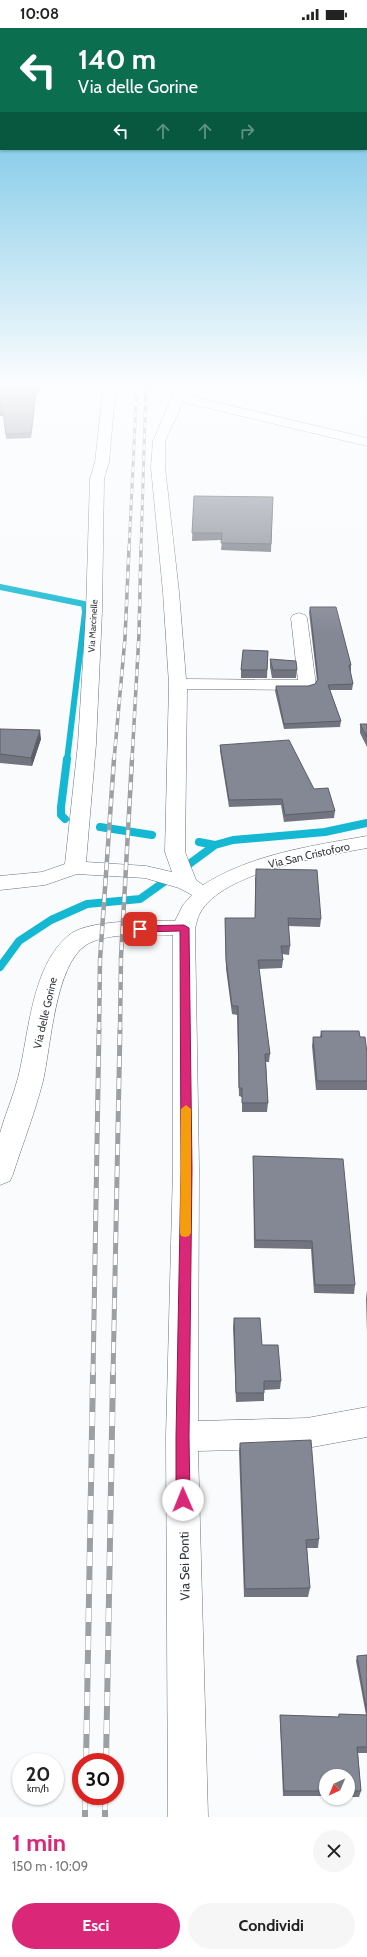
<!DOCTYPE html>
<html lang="it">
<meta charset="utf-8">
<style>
body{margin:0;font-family:Cabin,sans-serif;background:#f6f6f6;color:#222;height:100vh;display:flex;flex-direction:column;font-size:15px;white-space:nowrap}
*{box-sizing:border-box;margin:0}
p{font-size:13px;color:#767676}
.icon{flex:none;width:22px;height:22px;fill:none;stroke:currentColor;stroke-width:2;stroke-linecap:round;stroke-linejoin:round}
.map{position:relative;height:1789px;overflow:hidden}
.side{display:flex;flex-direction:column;background:#fff;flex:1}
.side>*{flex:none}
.banner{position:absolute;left:0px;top:0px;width:367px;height:122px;box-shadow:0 1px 3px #0004;background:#0b6e4f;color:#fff;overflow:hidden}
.needle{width:26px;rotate:224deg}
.buttons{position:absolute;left:319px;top:1741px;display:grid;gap:8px}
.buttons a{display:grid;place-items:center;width:36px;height:36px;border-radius:50%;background:#fff;box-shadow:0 1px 3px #0004;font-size:20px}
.speed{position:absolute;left:12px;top:1725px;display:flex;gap:8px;font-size:20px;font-weight:700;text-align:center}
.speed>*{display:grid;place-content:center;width:52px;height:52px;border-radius:50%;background:#fff;box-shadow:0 1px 3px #0004;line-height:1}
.speed small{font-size:10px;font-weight:400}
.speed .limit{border:6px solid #d22;background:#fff;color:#111}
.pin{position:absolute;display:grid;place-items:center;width:34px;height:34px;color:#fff;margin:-17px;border-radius:8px;box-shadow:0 2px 6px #0006}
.me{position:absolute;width:44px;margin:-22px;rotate:359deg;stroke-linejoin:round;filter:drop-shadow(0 0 3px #0008)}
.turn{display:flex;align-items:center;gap:14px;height:84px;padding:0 12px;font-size:18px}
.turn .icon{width:52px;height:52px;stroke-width:2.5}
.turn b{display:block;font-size:28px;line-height:34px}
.lanes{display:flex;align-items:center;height:38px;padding:0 12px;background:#0003;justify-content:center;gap:20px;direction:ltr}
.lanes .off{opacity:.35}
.round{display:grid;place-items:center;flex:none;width:42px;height:42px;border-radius:21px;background:#f6f6f6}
.overview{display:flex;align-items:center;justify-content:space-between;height:68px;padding:0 12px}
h1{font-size:24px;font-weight:700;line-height:30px;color:#db2777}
.action{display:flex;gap:8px;margin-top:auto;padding:8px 12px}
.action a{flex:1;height:46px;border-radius:24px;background:#db2777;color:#fff;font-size:16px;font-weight:700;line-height:46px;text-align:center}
.action a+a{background:#f6f6f6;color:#222}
.status{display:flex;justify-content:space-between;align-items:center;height:28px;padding:0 20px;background:#fff;direction:ltr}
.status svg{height:11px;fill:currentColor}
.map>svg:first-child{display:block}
</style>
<div class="status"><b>10:08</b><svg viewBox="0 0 49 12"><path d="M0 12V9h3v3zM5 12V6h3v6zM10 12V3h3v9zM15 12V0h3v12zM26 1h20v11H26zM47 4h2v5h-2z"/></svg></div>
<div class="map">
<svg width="367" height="1789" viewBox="0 0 367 1789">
<rect width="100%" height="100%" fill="#f9fbfd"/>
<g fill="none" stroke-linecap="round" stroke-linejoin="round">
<!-- stream-far1 -->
<path stroke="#14b8d2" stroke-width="6" d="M0 559 84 576 85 584 67 732"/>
<!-- stream -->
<path stroke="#14b8d2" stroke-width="8" d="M65 791 61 787V779L67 731
M100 799 152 807
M199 814 215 817
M181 842 215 817 233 812 325 804 367 795
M0 939 19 913 51 892 87 876 140 871 171 849"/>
<!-- minor casing -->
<g stroke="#6b737e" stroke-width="1">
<path id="minor" d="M104 356H116L109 434 104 451 102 583 96 716 86 834 146 838 172 844 165 824 169 656 163 564 151 439 153 413 172 369 180 356H192L186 367 367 410V418L183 374 165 413V439L179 564 186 651 298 652 291 590 293 587 299 585 305 587 307 590 316 657 313 661 307 662 187 661 185 824 196 852 203 857C252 826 311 818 367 808V820C324 828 222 844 200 885 197 890 197 895 195 900L199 1141 198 1393 307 1390 367 1379V1409L307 1420 198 1423 208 1789H168L166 1409 173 1141V907C150 907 106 904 86 917 55 937 51 1018 43 1053 35 1084 23 1115 13 1146L10 1153 0 1157C0 1142 0 1119 0 1105 5 1087 13 1069 18 1050 29 1007 31 938 69 907 89 891 149 893 175 893L183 877 192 867 179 860 145 850 77 846 45 857 0 862V848L42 844 65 836 78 716 86 583 90 451 95 434Z"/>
</g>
<!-- minor -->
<use href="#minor" fill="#fff" fill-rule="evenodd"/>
<!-- rail-far4 casing -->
<g stroke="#9da0a3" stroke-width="3">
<path id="rail-far4" d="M129 521 137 356
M141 521 146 356"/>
</g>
<!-- rail-far3 casing -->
<g stroke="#9da0a3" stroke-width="3.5">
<path id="rail-far3" d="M114 732 125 610 129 520
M132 732 139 606 141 520"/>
</g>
<!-- rail-far2 casing -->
<g stroke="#9da0a3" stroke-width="4.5">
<path id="rail-far2" d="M99 1002 100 932 114 731
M120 1002 121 929 132 731"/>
</g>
<!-- rail-far1 casing -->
<g stroke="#9da0a3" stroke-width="5">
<path id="rail-far1" d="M93 1347 99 1001
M113 1347 120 1001"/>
</g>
<!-- rail casing -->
<g stroke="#9da0a3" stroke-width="6">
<path id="rail" d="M86 1734 93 1346
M106 1734 113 1346
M85 1768V1789
M105 1768V1789"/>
</g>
<!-- rail-far4 -->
<use href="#rail-far4" stroke="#fff" stroke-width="2" stroke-dasharray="5.5" stroke-linecap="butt"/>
<!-- rail-far3 -->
<use href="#rail-far3" stroke="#fff" stroke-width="2.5" stroke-dasharray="7" stroke-linecap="butt"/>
<!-- rail-far2 -->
<use href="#rail-far2" stroke="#fff" stroke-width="3" stroke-dasharray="8" stroke-linecap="butt"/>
<!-- rail-far1 -->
<use href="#rail-far1" stroke="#fff" stroke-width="3.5" stroke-dasharray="11" stroke-linecap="butt"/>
<!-- rail -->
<use href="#rail" stroke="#fff" stroke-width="5" stroke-dasharray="14" stroke-linecap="butt"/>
</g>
<!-- wall -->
<path fill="#72747f" d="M0 356H43L36 367 31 410 6 411 3 388H0Z
M194 468 273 469 271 524 221 522 222 512 192 513Z
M310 579 351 637V643H350L353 656 352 662H330L341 693 340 699 284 701 275 663 276 658H308L315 656 317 653 309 584Z
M268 623 267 650H241V642Z
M270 631 297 642 296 650H272L270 639Z
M360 696H367V719L360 705Z
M0 701 41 711 32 738 0 735Z
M220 717 314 761 335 783 334 790 284 794 281 777 229 779 220 723Z
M255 849 321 891 320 899 288 898 290 918 289 927 282 926 283 932 282 940 259 941 270 1026 269 1034H266L268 1075 267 1084H242V1069L239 1068 237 987 232 986 226 941 225 890H255Z
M321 1003 360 1009 367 1025V1062H316L312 1018 313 1009H320Z
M253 1128 355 1257 354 1266 314 1265 311 1221 254 1220 253 1136Z
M367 1262V1305L366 1271Z
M234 1290 262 1317 281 1353 280 1361 264 1362V1373L236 1374 233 1299Z
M240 1415 319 1511 318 1520H307L310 1560 308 1569H244L239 1423Z
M367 1627V1725H358L361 1763 359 1769H348V1748H326V1768H283L280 1693V1687L338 1689 339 1686 366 1687 356 1633 357 1628Z"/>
<!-- shaded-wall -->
<path fill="#5c5e68" d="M40 356H43L36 367 31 410V405L36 362Z
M40 702 41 711 32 738 31 730Z"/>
<!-- building -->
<path fill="#848794" stroke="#5c5e68" d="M0 356H40L36 362 31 405 6 406 3 384H0Z
M194 468 273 469 271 516 221 515 222 505H192Z
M310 579H336L351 637H349L353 656 328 657 341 693 284 696 276 658H308L315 656 318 651Z
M243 622 268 623 267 642H241Z
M270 631 296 633 297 642H273Z
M360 696H367V709Z
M0 701 40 702 31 730 0 726Z
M289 712 314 761 328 760 335 783 285 787 282 771 229 772 220 717Z
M256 841 317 842 321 891 288 890 290 918H281L283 932H258L270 1026H265L268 1075H242V1060H239L238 978H232L226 932 225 890H255Z
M321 1003H359L360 1009H365L367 1025V1053H317L313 1009H322Z
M253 1128 343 1131 355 1257H315L312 1213 255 1212Z
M234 1290H260L262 1317H278L281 1353H264V1365H236Z
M311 1412 319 1511 306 1512 310 1560 245 1561 240 1415Z
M367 1627V1685L357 1628Z
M339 1686 367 1687V1719H357L361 1763H348V1748H326V1763H284L280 1687 339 1689Z"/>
<!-- sky -->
<linearGradient id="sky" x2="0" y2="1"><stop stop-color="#53b6df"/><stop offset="0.59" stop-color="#fcfdfe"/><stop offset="1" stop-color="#fcfdfe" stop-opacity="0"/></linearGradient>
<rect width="367" height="606" fill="url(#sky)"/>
<!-- route -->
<path fill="#db2777" stroke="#8e194d" d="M184 897 189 900 192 1141 189 1409 190 1472 188 1477 183 1479 178 1477 176 1472V1409L181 1141 180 903 140 904 136 901 140 898Z"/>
<!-- slow -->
<path fill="#f59e0b" d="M186 1077 191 1081V1205L189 1208 185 1209 181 1208 180 1205 181 1081Z"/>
<g text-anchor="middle" stroke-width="3" stroke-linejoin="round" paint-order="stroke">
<!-- far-street labels -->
<g font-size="9" fill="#33373b" stroke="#fff">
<text transform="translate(93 598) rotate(-87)" y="3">Via Marcinelle</text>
</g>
<!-- street labels -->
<g font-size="11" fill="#33373b" stroke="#fff">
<text transform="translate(309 827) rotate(-13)" y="4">Via San Cristoforo</text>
<text transform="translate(45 985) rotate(-77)" y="4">Via delle Gorine</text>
</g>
<!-- near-street labels -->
<g font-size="13" fill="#33373b" stroke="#fff">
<text transform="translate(184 1538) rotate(-91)" y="5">Via Sei Ponti</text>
</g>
</g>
</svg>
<div class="buttons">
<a><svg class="needle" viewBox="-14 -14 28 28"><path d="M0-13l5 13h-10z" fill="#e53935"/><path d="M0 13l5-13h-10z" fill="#767676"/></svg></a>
</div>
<div class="speed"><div>20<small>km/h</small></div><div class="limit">30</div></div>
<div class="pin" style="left:140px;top:901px;background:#d93025"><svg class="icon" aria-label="arrive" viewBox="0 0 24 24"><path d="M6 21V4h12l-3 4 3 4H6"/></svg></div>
<svg class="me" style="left:183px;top:1472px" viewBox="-20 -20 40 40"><circle r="19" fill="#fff"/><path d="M0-13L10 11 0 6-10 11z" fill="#db2777"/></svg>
<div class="banner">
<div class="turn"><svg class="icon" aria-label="left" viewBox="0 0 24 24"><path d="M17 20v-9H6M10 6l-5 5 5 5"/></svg><div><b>140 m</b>Via delle Gorine</div></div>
<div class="lanes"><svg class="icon" aria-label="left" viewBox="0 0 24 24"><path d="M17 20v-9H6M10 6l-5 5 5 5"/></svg><svg class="icon off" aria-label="ahead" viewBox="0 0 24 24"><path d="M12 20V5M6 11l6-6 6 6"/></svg><svg class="icon off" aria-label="ahead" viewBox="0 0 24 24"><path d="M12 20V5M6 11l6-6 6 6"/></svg><svg class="icon off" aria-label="right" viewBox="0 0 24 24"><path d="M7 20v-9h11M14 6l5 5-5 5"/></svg></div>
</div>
</div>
<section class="side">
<div class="overview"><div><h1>1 min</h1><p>150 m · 10:09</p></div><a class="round"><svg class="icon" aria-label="close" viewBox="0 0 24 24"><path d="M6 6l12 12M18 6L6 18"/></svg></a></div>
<div class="action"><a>Esci</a><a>Condividi</a></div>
</section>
